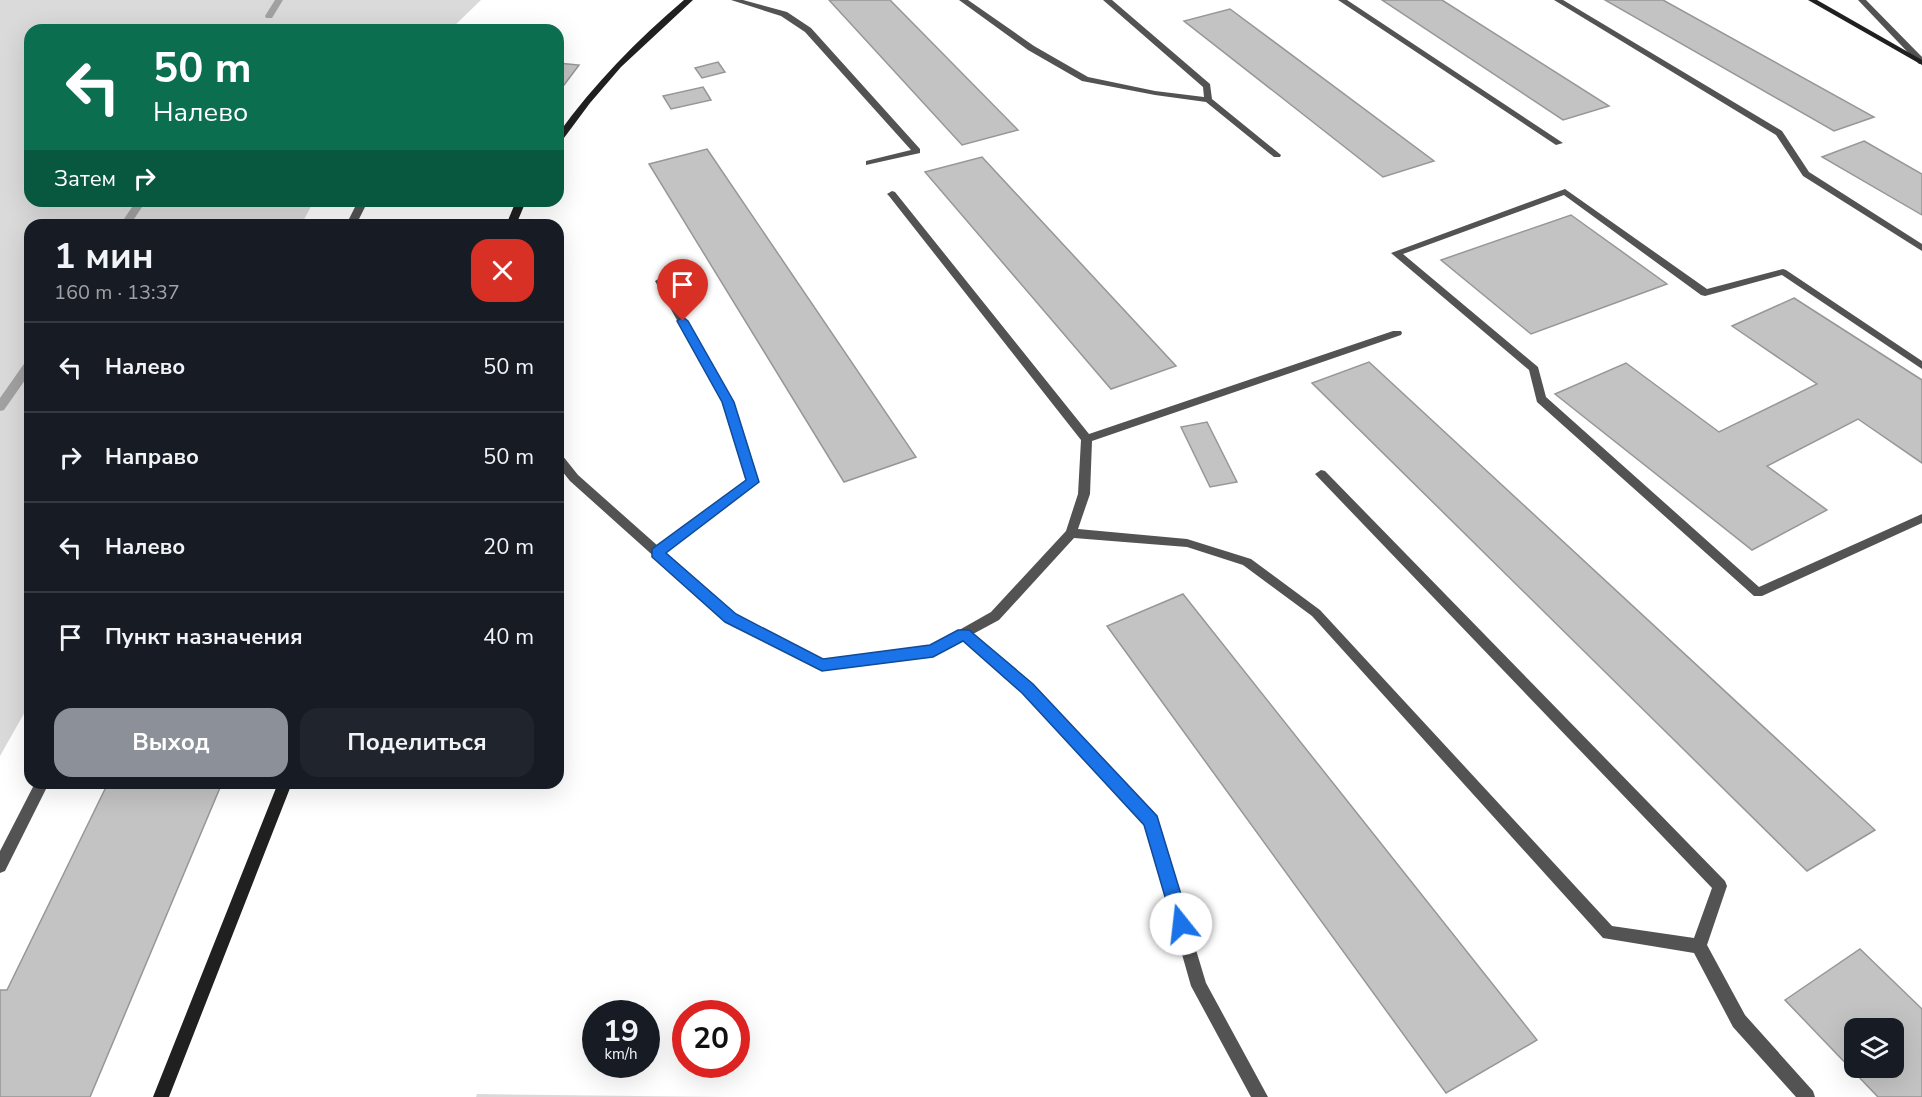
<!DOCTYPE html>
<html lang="ru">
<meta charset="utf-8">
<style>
body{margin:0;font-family:"Nunito Sans",sans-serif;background:#20242c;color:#f1f3f6;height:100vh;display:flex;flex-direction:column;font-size:22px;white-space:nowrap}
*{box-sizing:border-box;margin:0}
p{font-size:20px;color:#9ea1a6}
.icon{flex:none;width:33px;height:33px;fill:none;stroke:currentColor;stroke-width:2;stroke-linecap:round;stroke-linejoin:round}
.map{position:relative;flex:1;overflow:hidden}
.details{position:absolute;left:24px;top:219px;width:540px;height:570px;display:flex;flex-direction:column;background:#171b24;border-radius:18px;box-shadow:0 6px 24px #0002}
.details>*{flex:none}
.guide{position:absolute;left:24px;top:24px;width:540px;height:183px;border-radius:18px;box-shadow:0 6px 24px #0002;background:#0b6e4f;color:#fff;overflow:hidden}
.tools{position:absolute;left:1844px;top:1018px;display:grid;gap:12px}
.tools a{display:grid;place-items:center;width:60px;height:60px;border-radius:12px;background:#171b24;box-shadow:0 6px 24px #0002;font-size:30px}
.speed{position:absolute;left:582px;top:1000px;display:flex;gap:12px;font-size:30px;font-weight:700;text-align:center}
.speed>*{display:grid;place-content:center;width:78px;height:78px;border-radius:50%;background:#171b24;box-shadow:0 6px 24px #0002;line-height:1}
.speed small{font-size:15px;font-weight:400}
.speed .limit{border:9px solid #d22;background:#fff;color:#111}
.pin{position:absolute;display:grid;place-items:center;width:51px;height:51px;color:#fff;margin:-62px -26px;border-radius:50% 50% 50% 0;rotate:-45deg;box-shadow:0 0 6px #0007}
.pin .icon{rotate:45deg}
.me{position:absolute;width:66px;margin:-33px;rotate:344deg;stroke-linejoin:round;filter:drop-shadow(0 0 4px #0008)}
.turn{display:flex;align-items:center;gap:21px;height:126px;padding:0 30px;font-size:27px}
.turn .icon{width:78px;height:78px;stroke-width:2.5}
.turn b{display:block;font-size:42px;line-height:51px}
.then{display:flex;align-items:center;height:57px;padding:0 30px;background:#0003;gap:12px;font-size:22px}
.round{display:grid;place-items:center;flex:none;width:63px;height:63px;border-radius:18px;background:#20242c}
.headline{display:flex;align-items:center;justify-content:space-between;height:102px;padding:0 30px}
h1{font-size:36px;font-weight:700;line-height:45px}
.cta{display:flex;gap:12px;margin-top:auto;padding:12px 30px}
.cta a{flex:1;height:69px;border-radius:18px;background:#8c9099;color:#fff;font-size:24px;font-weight:700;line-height:69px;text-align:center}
.cta a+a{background:#20242c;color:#f1f3f6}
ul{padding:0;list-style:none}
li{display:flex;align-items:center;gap:18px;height:90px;padding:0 30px;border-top:2px solid #363941}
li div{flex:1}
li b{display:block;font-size:22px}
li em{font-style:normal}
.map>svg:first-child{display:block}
</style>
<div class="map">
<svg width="1922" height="1097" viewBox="0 0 1922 1097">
<rect width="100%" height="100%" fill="#fff"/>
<!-- green -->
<path fill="#dadada" d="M0 0H481L450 30H30V201H314L301 225H30V703L0 756Z
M477 1094 725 1097H476Z"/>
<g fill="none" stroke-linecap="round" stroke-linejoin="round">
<!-- stream -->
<path fill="#a1a1a1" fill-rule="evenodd" d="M275 0H283L272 18H266L265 16Z
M136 201H146L130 225H120Z
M30 360V373L4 410 0 411V398L26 361Z"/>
</g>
<!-- building -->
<path fill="#c3c3c3" stroke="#979797" stroke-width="1.5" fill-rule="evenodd" d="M829 0H890L1018 130 962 145Z
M1382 0H1442L1609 106 1563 120Z
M1605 0H1663L1874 117 1834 131Z
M1230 9 1434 161 1383 177 1184 21Z
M718 62 725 72 702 78 695 68Z
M558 63 579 65 558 93Z
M703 87 711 100 671 109 663 96Z
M1864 141 1922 174V215L1822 157Z
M707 149 916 457 844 482 649 164Z
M982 157 1176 366 1111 389 925 172Z
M1571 215 1667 284 1531 334 1441 260Z
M1794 298 1922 380V463L1858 419 1767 466 1827 510 1752 550 1555 394 1626 363 1719 432 1817 384 1732 326Z
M1369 362 1875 830 1807 871 1312 383Z
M1207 422 1237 482 1210 487 1181 427Z
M1183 594 1537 1040 1446 1093 1107 626Z
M108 783H222L90 1097H0V990H7Z
M1860 949 1922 1009V1097H1878L1785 1000ZM1854 1029H1893V1068H1854Z"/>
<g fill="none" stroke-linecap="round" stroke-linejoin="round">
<!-- lane -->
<path fill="#535353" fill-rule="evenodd" d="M731 0H743L787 12 811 28 920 149V153L866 165V161L911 150 805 32 781 16Z
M959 0H968L1034 46 1088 77 1155 91 1204 97 1203 87 1103 0H1112L1210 84 1212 99 1281 155 1280 157H1274L1206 102 1155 95 1082 81 1028 50Z
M1338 0H1347L1563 143 1556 145Z
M1554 0H1563L1782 131 1809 172 1922 244V251L1803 176 1776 135Z
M1858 0H1866L1922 57V64H1919Z
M1565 189 1707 289 1783 269 1786 270 1922 361V369L1782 275 1705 296 1701 295 1564 195 1403 254 1538 367 1546 397 1759 587 1922 514V523L1762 596H1754L1537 402 1529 370 1391 253Z
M892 191 895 192 1089 434 1393 331H1401L1402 333 1401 335 1092 441 1090 494 1078 529 1187 539 1251 559 1320 610 1612 926 1694 938 1712 888 1315 474 1321 470 1325 471 1725 881 1727 886 1707 945 1745 1015 1813 1091 1815 1097H1796L1733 1027 1694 953 1603 938 1312 616 1243 565 1187 547 1074 538 999 620 973 634 1032 684 1156 817 1206 983 1268 1097H1251L1191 986 1145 824 1022 692 963 640 933 656 822 670 817 669 727 622 570 481 558 466V454L562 455 578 475 658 546 747 481 723 402 655 281 660 278 663 279 733 402 759 482 665 552 735 614 823 660 931 646 991 612 1066 531 1078 494 1081 440 889 196 887 194Z
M358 201H368L356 225H346Z
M35 783H49L5 871 0 873V851Z"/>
<!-- secondary -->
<path fill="#202020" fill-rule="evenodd" d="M684 0H693L621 67 590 103 561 142 558 143V134C594 84 637 40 684 0Z
M1808 0H1817L1922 60V65Z
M516 201H526L516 225H506Z
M278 783H292L169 1097H153Z"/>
</g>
<!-- route -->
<path fill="#1a73e8" stroke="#114b97" stroke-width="1.5" d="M683 317 688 321 734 402 759 482 666 553 736 614 823 659 930 645 958 630H969L1033 684 1157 816 1190 924 1187 930 1181 933 1175 930 1173 924 1144 825 1022 693 963 641 933 657 822 671 725 622 652 557V549L746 480 722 402 677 321Z"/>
</svg>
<div class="tools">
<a><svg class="icon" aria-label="layers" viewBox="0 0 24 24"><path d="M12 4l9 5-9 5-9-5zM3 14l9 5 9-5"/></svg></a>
</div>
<div class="speed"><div>19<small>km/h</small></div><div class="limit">20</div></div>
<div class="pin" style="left:683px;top:321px;background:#d93025"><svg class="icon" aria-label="arrive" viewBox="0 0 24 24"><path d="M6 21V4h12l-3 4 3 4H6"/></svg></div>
<svg class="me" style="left:1181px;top:924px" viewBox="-20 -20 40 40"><circle r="19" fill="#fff"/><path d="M0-13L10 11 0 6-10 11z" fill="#1a73e8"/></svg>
<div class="guide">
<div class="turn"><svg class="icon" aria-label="left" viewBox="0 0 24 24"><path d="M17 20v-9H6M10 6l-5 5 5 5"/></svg><div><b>50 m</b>Налево</div></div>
<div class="then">Затем<svg class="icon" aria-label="right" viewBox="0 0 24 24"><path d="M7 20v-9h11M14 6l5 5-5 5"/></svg></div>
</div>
<section class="details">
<div class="headline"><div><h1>1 мин</h1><p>160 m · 13:37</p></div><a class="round" style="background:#d93025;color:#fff"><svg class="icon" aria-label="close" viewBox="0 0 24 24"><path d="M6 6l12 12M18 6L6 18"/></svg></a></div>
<ul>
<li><svg class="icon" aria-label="left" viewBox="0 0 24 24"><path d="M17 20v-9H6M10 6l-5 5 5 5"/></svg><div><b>Налево</b></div><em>50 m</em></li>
<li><svg class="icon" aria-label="right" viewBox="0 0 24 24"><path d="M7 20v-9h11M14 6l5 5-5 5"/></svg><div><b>Направо</b></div><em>50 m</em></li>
<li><svg class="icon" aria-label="left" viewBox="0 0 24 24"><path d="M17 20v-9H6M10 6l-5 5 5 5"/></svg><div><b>Налево</b></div><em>20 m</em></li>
<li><svg class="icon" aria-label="arrive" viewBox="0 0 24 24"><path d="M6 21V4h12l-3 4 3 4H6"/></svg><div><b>Пункт назначения</b></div><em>40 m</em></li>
</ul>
<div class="cta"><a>Выход</a><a>Поделиться</a></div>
</section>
</div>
